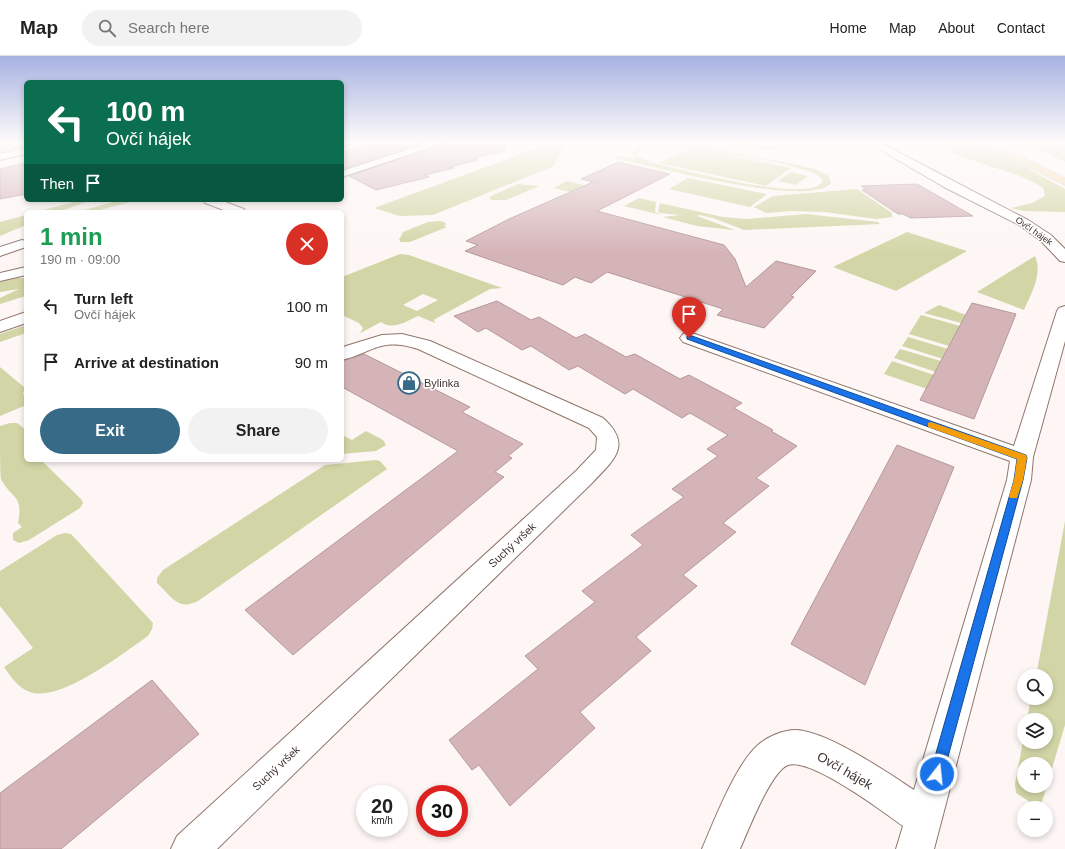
<!DOCTYPE html>
<meta charset="utf-8">
<style>
body{margin:0;font-family:Arial,sans-serif;background:#f2f2f2;color:#222;height:100vh;display:flex;flex-direction:column;font-size:15px;white-space:nowrap}
*{box-sizing:border-box;margin:0}
p{font-size:13px;color:#767676}
.icon{flex:none;width:22px;height:22px;fill:none;stroke:currentColor;stroke-width:2;stroke-linecap:round;stroke-linejoin:round}
.map{position:relative;flex:1;overflow:hidden}
.side{position:absolute;left:24px;top:154px;width:320px;height:252px;display:flex;flex-direction:column;background:#fff;border-radius:6px;box-shadow:0 2px 6px #0003}
.side>*{flex:none}
.guide{position:absolute;left:24px;top:24px;width:320px;height:122px;border-radius:6px;box-shadow:0 2px 6px #0003;background:#0b6e4f;color:#fff;overflow:hidden}
.tools{position:absolute;left:1017px;top:613px;display:grid;gap:8px}
.tools a{display:grid;place-items:center;width:36px;height:36px;border-radius:50%;background:#fff;box-shadow:0 2px 6px #0003;font-size:20px}
.speed{position:absolute;left:356px;top:729px;display:flex;gap:8px;font-size:20px;font-weight:700;text-align:center}
.speed>*{display:grid;place-content:center;width:52px;height:52px;border-radius:50%;background:#fff;box-shadow:0 2px 6px #0003;line-height:1}
.speed small{font-size:10px;font-weight:400}
.speed .limit{border:6px solid #d22;background:#fff;color:#111}
.pin{position:absolute;display:grid;place-items:center;width:34px;height:34px;color:#fff;margin:-41px -17px;border-radius:50% 50% 50% 0;rotate:-45deg;box-shadow:0 0 4px #0007}
.pin .icon{rotate:45deg}
.me{position:absolute;width:44px;margin:-22px;rotate:16deg;stroke-linejoin:round;filter:drop-shadow(0 0 3px #0008)}
.turn{display:flex;align-items:center;gap:14px;height:84px;padding:0 16px;font-size:18px}
.turn .icon{width:52px;height:52px;stroke-width:2.5}
.turn b{display:block;font-size:28px;line-height:34px}
.then{display:flex;align-items:center;height:38px;padding:0 16px;background:#0003;gap:8px;font-size:15px}
.round{display:grid;place-items:center;flex:none;width:42px;height:42px;border-radius:21px;background:#f2f2f2}
.summary{display:flex;align-items:center;justify-content:space-between;height:68px;padding:0 16px}
h1{font-size:24px;font-weight:700;line-height:30px;color:#1e9e55}
.cta{display:flex;gap:8px;margin-top:auto;padding:8px 16px}
.cta a{flex:1;height:46px;border-radius:24px;background:#366a86;color:#fff;font-size:16px;font-weight:700;line-height:46px;text-align:center}
.cta a+a{background:#f2f2f2;color:#222}
ul{padding:0;list-style:none}
li{display:flex;align-items:center;gap:12px;height:56px;padding:0 16px}
li div{flex:1}
li b{display:block;font-size:15px}
li em{font-style:normal}
header{display:flex;align-items:center;gap:24px;box-sizing:border-box;height:56px;padding:0 20px;background:#fff;border-bottom:1px solid #e0e0e0}
header strong{font-size:19px}
nav{display:flex;gap:22px;margin-inline-start:auto;font-size:14px}
.search{width:280px;height:36px;background:#f2f2f2;display:flex;align-items:center;gap:10px;box-sizing:border-box;padding:0 14px;border-radius:22px;color:#767676;font-size:15px}
.map>svg:first-child{display:block}
</style>
<header>
<strong>Map</strong>
<div class="search"><svg class="icon" aria-label="search" viewBox="0 0 24 24"><circle cx="10" cy="10" r="6"/><path d="M15 15l6 6"/></svg>Search here</div>
<nav><a>Home</a><a>Map</a><a>About</a><a>Contact</a></nav>
</header>
<div class="map">
<svg width="1065" height="793" viewBox="0 0 1065 793">
<rect width="100%" height="100%" fill="#fdf6f4"/>
<!-- green -->
<path fill="#d2d6a6" fill-rule="evenodd" d="M0 86H26V92L0 97Z
M554 86H567L554 110 433 159 400 160 374 152Z
M727 86 783 88 771 95Z
M932 86H972L1013 104 1065 133V156L1023 155 1011 152 1032 147 1045 140 1043 132C1019 117 1003 115 977 106 962 101 946 94 932 86Z
M1020 86H1065V106Z
M661 87 694 89 799 109 815 113 828 119 831 127C809 153 649 109 613 102L618 100 635 103 632 97 642 90ZM664 89 692 91 659 107 766 130 791 112 705 95 778 108 707 93C725 97 819 110 823 125 812 149 681 113 657 108L639 101 638 98 643 93Z
M791 116 808 120 796 129 778 125Z
M688 122 767 138 750 151 669 133Z
M566 125 584 129 593 133 581 139 554 132Z
M518 128 539 130 506 144H491L489 141Z
M857 133 892 157V161L876 163 825 156 791 155 766 157 754 151 773 140Z
M639 142 656 146 655 156 662 159 624 150Z
M81 144H92L58 156H36Z
M120 144H138L92 156H77Z
M660 147 723 161 747 163 806 158 878 166 880 168 744 174 713 162 699 159 697 160 735 174 697 170 663 161 680 159 660 157 658 155Z
M26 159V169L0 180V166Z
M439 165 444 166 446 168 444 170 447 171 410 186H401L399 184 403 176 428 166Z
M907 176 967 195 896 235 833 211Z
M400 198 409 199 502 232 490 233 437 262 434 264 435 267 418 260C407 265 393 275 381 266L353 281 360 277 363 272 359 267 342 259V221ZM423 238 438 244 417 255 403 249Z
M1035 200C1043 219 1031 237 1024 254L977 236Z
M14 222H26V240L0 248V242L19 233 0 236V226Z
M939 249 966 259 961 267 924 257Z
M921 259 960 270 949 290 909 278Z
M26 269V277L0 286V278Z
M908 281 948 293 943 303 902 290Z
M900 293 941 305 936 316 894 302Z
M892 305 934 319 927 333 884 318Z
M0 311 25 332 23 338 26 342 24 350 0 360Z
M10 367H17L26 374V404H41L81 443 83 447 80 452 29 484 19 487 13 484V477L22 471 18 467C24 438 11 443 1 423 0 418 0 379 0 370Z
M366 375 383 384 386 389 376 395 342 398V379L352 384Z
M376 404 380 405 387 413 198 545C178 555 172 541 157 527V522L163 514 325 409Z
M1065 465V669L1042 746 1033 748 1016 737 1015 728 1024 680V686H1046V664H1027L1031 642H1046V620H1036ZM1024 708H1046V730H1024Z
M65 477 71 478 153 567 152 573 148 580C123 597 60 647 30 636 18 632 11 621 4 611L33 592 0 550V515L57 479Z"/>
<!-- building -->
<path fill="#d5b4b8" stroke="#b7989b" d="M377 86H425L342 113V96Z
M447 86H504L505 95 474 102 478 104 450 111 454 112 425 119 429 121 376 134 349 120Z
M618 106 670 118 597 155 724 189 735 203 746 231 776 205 816 215 791 240 794 241 764 272 717 259 723 253 607 216 591 227 575 221 563 229 465 195 478 189 466 185 509 163 593 126 581 123Z
M26 107V138L0 143V113Z
M917 128 973 160 911 162 903 158H898L862 134H867L861 130Z
M497 245 531 264 539 261 576 282 585 278 626 301 635 298 680 323 689 319 742 347 734 352 773 374 771 375 797 390 756 422 769 430 723 467 736 476 683 519 697 530 636 581 651 595 580 656 595 672 510 750 479 709 472 714 449 684 538 613 525 600 595 546 582 535 643 489 631 479 684 441 672 433 718 400 707 393 728 379 690 357 682 362 633 333 625 338 578 310 569 314 531 290 522 294 486 272 478 276 454 260Z
M972 247 1016 258 974 363 920 344Z
M364 298 470 351 462 356 523 388 508 400 512 402 495 416 504 421 293 599 245 554 458 395 342 331V305Z
M897 389 954 411 865 629 791 588Z
M152 624 199 678 61 793H0V737Z"/>
<g fill="none" stroke-linecap="round" stroke-linejoin="round">
<!-- minor casing -->
<g stroke="#90766b" stroke-width="2">
<path id="minor" d="M342 86H353L342 91Z
M431 86H446L342 121V115Z
M867 86H879L1028 164 1051 179 1065 193V206L1060 205 1041 185 1019 169 944 131Z
M26 92V98L0 104V98Z
M203 144H220L244 153 246 156H229L205 147Z
M22 184 26 185V191L0 200V191Z
M26 211V219L0 225V217Z
M1065 250V285L1033 401 1031 424 934 793H896L903 770C884 756 810 701 788 709 771 715 748 775 740 793H702C714 765 736 708 758 689 767 681 783 674 795 674 825 674 887 716 914 734L1007 424 1010 405 683 286 680 282 683 278 689 277 695 278 1014 390 1057 255 1059 252Z
M26 256V267L0 276V265Z
M402 278 430 285 603 362C633 389 614 404 592 427L217 793H171L177 780 576 415 596 394 597 381 589 372 418 293C380 281 374 296 342 304V292L346 290 382 279Z"/>
</g>
<!-- major casing -->
<g stroke="#d5d3d1" stroke-width="2">
<path id="major" d="M979 86H991L1065 122V129Z"/>
</g>
<!-- minor -->
<use href="#minor" fill="#fff" fill-rule="evenodd"/>
<!-- major -->
<use href="#major" fill="#f5d9ad" fill-rule="evenodd"/>
</g>
<!-- sky -->
<linearGradient id="sky" x2="0" y2="1"><stop stop-color="#a7b2e1"/><stop offset="0.44" stop-color="#fefbfa"/><stop offset="1" stop-color="#fefbfa" stop-opacity="0"/></linearGradient>
<rect width="1065" height="197" fill="url(#sky)"/>
<!-- route -->
<path fill="#1a73e8" stroke="#114b97" d="M687 280H692L1026 399 1027 402 1023 424 942 723 937 725 932 723 930 718 1014 424 1017 403 687 283Z"/>
<!-- slow -->
<path fill="#f59e0b" d="M931 366 1026 399 1027 402 1023 424 1017 442H1010L1009 440 1014 424 1017 403 928 371V367Z"/>
<!-- icons -->
<defs>
<g id="shop-ring" transform="scale(1.15)"><circle r="9.5" fill="#fff" stroke="#366a86" stroke-width="1.5"/><path d="M-5-2.5h2.3a2.7 3.5 0 0 1 5.4 0H5L5.5 6h-11ZM-1.5-2.5h3a1.5 2.3 0 0 0-3 0Z" fill="#366a86"/></g>
</defs>
<g fill-rule="evenodd">
<use href="#shop-ring" x="409" y="327"/>
</g>
<g text-anchor="middle" stroke-width="3" stroke-linejoin="round" paint-order="stroke">
<!-- far-street labels -->
<g font-size="9" fill="#413530" stroke="#fff">
<text transform="translate(1034 175) rotate(35)" y="3">Ovčí hájek</text>
</g>
<!-- poi labels -->
<g font-size="11" fill="#413530" stroke="#fff" text-anchor="start">
<text x="424" y="331">Bylinka</text>
</g>
<!-- street labels -->
<g font-size="11" fill="#413530" stroke="#fff">
<text transform="translate(512 489) rotate(-43)" y="4">Suchý vršek</text>
<text transform="translate(276 712) rotate(-43)" y="4">Suchý vršek</text>
</g>
<!-- near-street labels -->
<g font-size="13" fill="#413530" stroke="#fff">
<text transform="translate(845 714) rotate(30)" y="5">Ovčí hájek</text>
</g>
</g>
</svg>
<div class="tools">
<a><svg class="icon" aria-label="search" viewBox="0 0 24 24"><circle cx="10" cy="10" r="6"/><path d="M15 15l6 6"/></svg></a>
<a><svg class="icon" aria-label="layers" viewBox="0 0 24 24"><path d="M12 4l9 5-9 5-9-5zM3 14l9 5 9-5"/></svg></a>
<a>+</a>
<a>−</a>
</div>
<div class="speed"><div>20<small>km/h</small></div><div class="limit">30</div></div>
<div class="pin" style="left:689px;top:282px;background:#d93025"><svg class="icon" aria-label="arrive" viewBox="0 0 24 24"><path d="M6 21V4h12l-3 4 3 4H6"/></svg></div>
<svg class="me" style="left:937px;top:718px" viewBox="-20 -20 40 40"><circle r="17" fill="#1a73e8" stroke="#fff" stroke-width="3"/><path d="M0-11L8 9 0 5-8 9z" fill="#fff"/></svg>
<div class="guide">
<div class="turn"><svg class="icon" aria-label="left" viewBox="0 0 24 24"><path d="M17 20v-9H6M10 6l-5 5 5 5"/></svg><div><b>100 m</b>Ovčí hájek</div></div>
<div class="then">Then<svg class="icon" aria-label="arrive" viewBox="0 0 24 24"><path d="M6 21V4h12l-3 4 3 4H6"/></svg></div>
</div>
<section class="side">
<div class="summary"><div><h1>1 min</h1><p>190 m · 09:00</p></div><a class="round" style="background:#d93025;color:#fff"><svg class="icon" aria-label="close" viewBox="0 0 24 24"><path d="M6 6l12 12M18 6L6 18"/></svg></a></div>
<ul>
<li><svg class="icon" aria-label="left" viewBox="0 0 24 24"><path d="M17 20v-9H6M10 6l-5 5 5 5"/></svg><div><b>Turn left</b><p>Ovčí hájek</p></div><em>100 m</em></li>
<li><svg class="icon" aria-label="arrive" viewBox="0 0 24 24"><path d="M6 21V4h12l-3 4 3 4H6"/></svg><div><b>Arrive at destination</b></div><em>90 m</em></li>
</ul>
<div class="cta"><a>Exit</a><a>Share</a></div>
</section>
</div>
